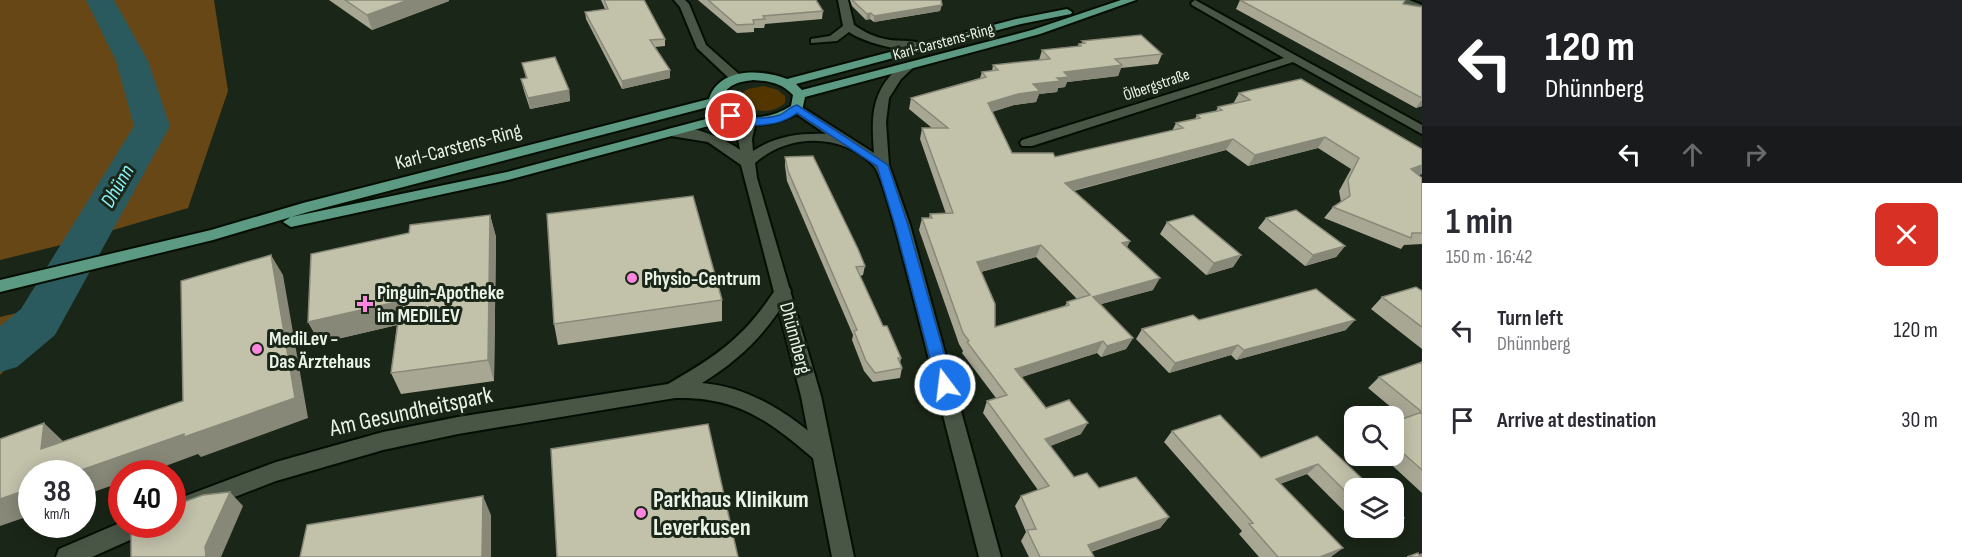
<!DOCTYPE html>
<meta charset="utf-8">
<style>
body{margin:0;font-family:"Sofia Sans Condensed",sans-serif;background:#f2f2f3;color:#2b2b33;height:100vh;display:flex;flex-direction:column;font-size:22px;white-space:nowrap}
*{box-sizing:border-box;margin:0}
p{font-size:20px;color:#7c7c81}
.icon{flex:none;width:33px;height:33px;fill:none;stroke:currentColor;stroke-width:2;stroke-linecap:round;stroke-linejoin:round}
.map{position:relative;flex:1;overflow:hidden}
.details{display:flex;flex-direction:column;background:#fff;width:540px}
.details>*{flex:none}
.guide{background:#202124;color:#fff;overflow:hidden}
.controls{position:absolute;left:1344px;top:406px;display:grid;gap:12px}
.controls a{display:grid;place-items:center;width:60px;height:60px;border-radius:12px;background:#fff;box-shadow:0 3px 15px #0003;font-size:30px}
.speed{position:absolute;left:18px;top:460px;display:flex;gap:12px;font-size:30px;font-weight:700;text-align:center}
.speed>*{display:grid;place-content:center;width:78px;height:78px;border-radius:50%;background:#fff;box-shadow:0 3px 15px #0003;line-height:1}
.speed small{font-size:15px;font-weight:400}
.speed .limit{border:9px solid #d22;background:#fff;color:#111}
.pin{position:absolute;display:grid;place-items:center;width:51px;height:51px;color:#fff;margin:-26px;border:3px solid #fff;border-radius:50%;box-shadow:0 2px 6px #0007}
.me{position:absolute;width:66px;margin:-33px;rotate:345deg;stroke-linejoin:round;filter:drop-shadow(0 0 4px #0008)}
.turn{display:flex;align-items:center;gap:21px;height:126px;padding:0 24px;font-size:27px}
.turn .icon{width:78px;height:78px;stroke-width:2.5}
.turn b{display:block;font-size:42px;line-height:51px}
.lanes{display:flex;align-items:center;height:57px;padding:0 24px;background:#0003;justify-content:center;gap:30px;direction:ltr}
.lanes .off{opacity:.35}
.round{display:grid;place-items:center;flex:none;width:63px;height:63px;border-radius:12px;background:#f2f2f3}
.summary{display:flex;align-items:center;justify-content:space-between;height:102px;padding:0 24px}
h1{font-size:36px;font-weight:700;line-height:45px}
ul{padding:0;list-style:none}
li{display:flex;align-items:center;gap:18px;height:90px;padding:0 24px}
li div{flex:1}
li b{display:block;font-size:22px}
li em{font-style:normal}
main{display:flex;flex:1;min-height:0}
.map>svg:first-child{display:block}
</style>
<main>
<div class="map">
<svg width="1422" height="557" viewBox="0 0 1422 557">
<rect width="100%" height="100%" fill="#1a2617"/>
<!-- green -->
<path fill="#533500" d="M764 86 778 90 785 96V103C773 114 751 114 741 101L743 92 748 89Z"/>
<!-- forest -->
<path fill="#674715" d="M0 0H214L228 91 188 208 69 243 0 260Z
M71 300 0 375V317Z"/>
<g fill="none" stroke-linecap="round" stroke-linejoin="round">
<!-- river -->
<path fill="#2a5a5e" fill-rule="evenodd" d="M86 0H114L148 61 170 126 55 335 17 367 0 372V326L21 309 134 126 116 61Z"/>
<!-- minor casing -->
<g stroke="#050e03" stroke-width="4">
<path id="minor" d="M838 0H848L854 25C864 32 874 37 885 39 897 42 918 39 927 46 913 57 863 42 849 32L837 41 811 43V39L830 36 843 26Z
M1195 0 1422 125V134L1293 62 1032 146H1022L1020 143 1022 140 1284 58 1192 5 1191 3Z
M1395 0H1409L1422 5V12Z
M783 285 789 287 791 291C769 331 741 359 702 383 752 387 792 416 829 448L832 454 829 460 822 463 815 460C770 421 737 396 675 398L458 434 383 450 276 481 172 521V501L276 462 383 432 458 417 668 384C718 355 745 337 777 287Z
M122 522V525H151L148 532 92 557H56L59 549Z"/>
</g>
<!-- tertiary casing -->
<g stroke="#050e03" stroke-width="4">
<path id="tertiary" d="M674 0H685L689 4 706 45 740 75V81H732L697 48 680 7Z
M909 62 915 66 901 79 889 98 886 122 889 165 910 225 1001 557H979C954 458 929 360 904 261 900 246 882 175 874 166 842 133 789 133 755 163L757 178 821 396 854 557H832L801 396 741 165 708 142 671 136 664 132C679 118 726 139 740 150L738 139 742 121 749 117 756 121 752 139 753 151C776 136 800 133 826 134L792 111 791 108 792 105 797 104 874 153C872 125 870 99 890 76 895 71 902 65 909 62Z"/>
</g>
<!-- primary casing -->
<g stroke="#050e03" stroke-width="4">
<path id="primary" d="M1121 0H1136L1040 34 805 97 802 111C780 124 756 129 731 120L508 180 291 227 283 222 291 217 507 172 721 115 712 106 308 212 213 240 0 292V280L211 230 303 203 709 99C719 67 762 69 787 79L1016 19 1067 9 1072 12 1071 14 1021 24 796 84 802 90 1032 30ZM753 80C769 81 782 83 793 95L791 106C767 121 741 122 721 101 726 84 738 82 753 80Z"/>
</g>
<!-- minor -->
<use href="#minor" fill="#495646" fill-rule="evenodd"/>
<!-- tertiary -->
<use href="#tertiary" fill="#495646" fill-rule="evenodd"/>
<!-- primary -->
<use href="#primary" fill="#5d9a83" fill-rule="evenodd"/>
</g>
<!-- wall -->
<path fill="#a7a793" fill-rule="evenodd" d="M329 0H449V1L372 30Z
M601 0H644L665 39V46L655 47 670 70V78L622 89 586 19 585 12 605 9Z
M698 0H816L823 11 822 19 765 24 764 28H754V32L737 33Z
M850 0H941L940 11 874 22 870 19 866 20 852 6Z
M1240 0 1403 4 1422 7V106L1416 108 1236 9Z
M1082 41 1162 54 1158 64 1121 68 1118 76 1067 82 1065 87 1058 88 1057 92 1039 94 1036 102 1014 105 992 112 1012 153 1055 157 1172 131 1176 123 1195 119 1197 115 1216 111 1218 107 1233 104 1239 93 1422 149V174L1418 175 1422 178V244L1404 245 1401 249 1324 218 1333 207 1341 202 1339 191 1351 169 1318 148 1248 166 1226 150 1074 191 1130 241 1127 247 1153 290 1101 304 1133 338 1126 349 1101 357 1097 353 1021 377 1046 408 1081 434 1050 446 1074 477 1169 517 1160 528 1091 552 1094 557H1029L1021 541 1026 532 1015 506 1021 496 1038 490 983 413 987 401 996 398 962 353 963 351 959 344 919 230 922 218H929L930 214H946L920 139 922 128H932L909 109 911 98 980 78 982 72 992 71 993 65 1039 60 1042 50 1078 46 1079 44 1082 43ZM1036 257 1077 299 1067 302 1065 306 995 327 981 272Z
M522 63 569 90 570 101 530 109 524 91 521 79 526 78Z
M785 157 865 266 863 275 860 276 883 326 901 358 900 363 902 368 900 378 873 382 864 371 852 340 853 335 787 181 785 166Z
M490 215 496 237 494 381 401 394 391 373 397 325 320 343 308 322 409 233Z
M1266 218 1345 246 1336 257 1305 266 1258 228Z
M1167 222 1241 255 1233 267 1206 275 1160 234Z
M1422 291V349L1371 309 1382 297Z
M722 300V321L558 345 554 324Z
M1199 320 1346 330 1236 360 1231 355 1169 373 1136 339 1142 329Z
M1422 362V493L1382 456H1394V422L1404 418 1368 388 1379 377Z
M1172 431 1261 458 1317 436 1354 489V521L1307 474 1280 484 1331 557H1259L1239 534 1242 531 1164 442Z
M1361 528H1391L1370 537Z"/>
<!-- shaded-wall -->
<path fill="#888878" d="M408 0H449V1L372 30 367 15Z
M942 5 940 11 874 22V16Z
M871 13 870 19 866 20 867 14Z
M1122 65 1118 76 1067 82 1065 87 1058 88 1057 92 1039 94 1036 102 1014 105 985 114 988 103 1033 84 1057 78 1064 72Z
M670 70V78L622 89V81Z
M569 90 570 101 530 109 528 98Z
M1422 99V106L1416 108Z
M1325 137 1318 148 1248 166 1255 155Z
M1233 139 1226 150 1060 194 1065 183Z
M1422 165V174L1402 180 1411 169Z
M490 215 496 237 494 381 488 360Z
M1130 241 1124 252 1122 243Z
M1041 245 1036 257 973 274 977 262Z
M1345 246 1336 257 1305 266 1313 255Z
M271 255 283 275 308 418 201 457 198 454 144 474H122V482L82 496V474H70L184 434Z
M1241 255 1233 267 1206 275 1214 263Z
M1160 278 1153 290 1087 308 1093 297Z
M401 301 410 322 320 343 308 322Z
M1355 320 1346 330 1236 360 1244 350Z
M1133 338 1126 349 1101 357 1107 346Z
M1103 341 1097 353 1010 381 1015 369Z
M1238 345 1231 355 1169 373 1175 363Z
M44 423 65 443 41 449Z
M1088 423 1081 434 1038 451 1045 439Z
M1318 464 1307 474 1266 489 1276 479Z
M32 488V515L0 526V499Z
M230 492 243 506 221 557H206L205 547Z
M483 496 491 515V557H482Z
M1169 517 1160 528 1080 555 1088 545Z
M1404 518 1394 526V522Z
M1381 528H1391L1370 537Z
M1343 548 1331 557H1320Z"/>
<!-- building -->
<path fill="#c2c2ab" stroke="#888878" stroke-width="1.5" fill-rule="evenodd" d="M345 0H408L367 15Z
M604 0H644L665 39 650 40 670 70 622 81 585 12 608 9Z
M708 0H816L823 11 763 16 765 19 753 20 754 24 737 25Z
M852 0H941L942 5 874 16 871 13 867 14Z
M1240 0H1405L1403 4 1422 7V98Z
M1141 35 1162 54 1115 59 1122 65 1064 72 1069 77 1057 78 1061 81 1033 84 1040 91 1018 94 988 103 1012 153H1053L1055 157 1183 128 1176 123 1200 118 1197 115 1222 110 1218 107 1250 100 1239 93 1301 79 1422 149V165L1411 169 1422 178V233H1412L1411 238 1333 207 1350 196 1348 180 1359 158 1325 137 1255 155 1233 139 1065 183 1130 241 1122 243 1160 278 1093 297 1133 338 1107 346 1103 341 1015 369 1046 408 1069 400 1088 423 1045 439 1074 477 1087 473 1099 488 1136 477 1169 517 1088 545 1094 557H1040L1027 530 1036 529 1021 496 1049 486 987 401 1007 395 967 342 969 341 963 333 922 218H932L930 214 953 213 922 128H948L911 98 986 77 982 72 998 70 993 65 1050 59 1042 50 1081 46 1079 44 1085 43 1082 41ZM1041 245 1090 295 1067 302 1069 305 995 327V304L977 262Z
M555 57 569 90 528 98 521 79 527 78 522 63Z
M813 156 858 249 865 266 856 267 883 326H887L901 358H898L902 368 875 373 866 361 854 331 857 330 788 171 785 157Z
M693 196 722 300 554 324 547 214Z
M1296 210 1345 246 1313 255 1266 218Z
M490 215 488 360 391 373 401 301 308 322 311 254 409 233 410 225Z
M1193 215 1241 255 1214 263 1167 222Z
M271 255 295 398 184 437V434L70 474H32V488L0 499V439L44 423 41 449 183 401 181 281Z
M1416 287 1422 291V327L1382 297Z
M1316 289 1355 320 1244 350 1238 345 1175 363 1142 329 1193 315 1199 320Z
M1422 362V470L1394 445V422L1422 412 1379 377Z
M1220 415 1261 458 1317 436 1373 489H1354V500L1318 464 1276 479 1343 548 1320 557H1278L1249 524 1253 523 1172 431Z
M708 424 738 557H557L551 449Z
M230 492 205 547 206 557H131V525H172V506L203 495Z
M483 496 482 557H300L307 525Z
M1394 508 1404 518 1394 522Z
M1418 553 1419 555 1422 554V557H1407Z"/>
<!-- route -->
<path fill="#1a73e8" stroke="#114b97" stroke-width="1.5" d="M797 105 888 165 908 225 953 385 950 389 945 391 940 389 937 385 895 225 877 166 797 113C779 127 744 130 726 116L731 113C747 117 763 121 780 115 786 112 790 107 797 105Z"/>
<!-- markers -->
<g fill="#fe86e1" stroke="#1a2617" stroke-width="2">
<circle cx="632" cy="278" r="6"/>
<path d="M362 295h6v6h6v6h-6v6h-6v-6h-6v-6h6z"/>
<circle cx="257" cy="349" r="6"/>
<circle cx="641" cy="513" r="6"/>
</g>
<g text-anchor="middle" stroke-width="6" stroke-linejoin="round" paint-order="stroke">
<!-- far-street labels -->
<g font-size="16" fill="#ebf3e9" stroke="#1a2617">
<text transform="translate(943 41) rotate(-15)" y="6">Karl-Carstens-Ring</text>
<text transform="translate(1156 84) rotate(-19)" y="6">Ölbergstraße</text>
</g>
<!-- street labels -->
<g font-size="20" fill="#ebf3e9" stroke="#1a2617">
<text transform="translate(458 146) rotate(-15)" y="7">Karl-Carstens-Ring</text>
<text transform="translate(796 338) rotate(75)" y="7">Dhünnberg</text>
</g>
<!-- poi labels -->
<g font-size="20" font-weight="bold" fill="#ebf3e9" stroke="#1a2617" text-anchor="start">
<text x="644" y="285">Physio-Centrum</text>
<text x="377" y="299">Pinguin-Apotheke<tspan x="377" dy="23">im MEDILEV</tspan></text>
<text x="269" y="345">MediLev -<tspan x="269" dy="23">Das Ärztehaus</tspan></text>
</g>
<!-- water labels -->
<g font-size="21" font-style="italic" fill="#8cf1fb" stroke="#1a2617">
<text transform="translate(117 186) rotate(-60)" y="7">Dhünn</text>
</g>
<!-- near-street labels -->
<g font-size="24" fill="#ebf3e9" stroke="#1a2617">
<text transform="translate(411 411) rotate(-12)" y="8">Am Gesundheitspark</text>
</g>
<!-- near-poi labels -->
<g font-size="24" font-weight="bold" fill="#ebf3e9" stroke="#1a2617" text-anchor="start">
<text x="653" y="507">Parkhaus Klinikum<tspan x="653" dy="28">Leverkusen</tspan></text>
</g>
</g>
</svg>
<div class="controls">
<a><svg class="icon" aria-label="search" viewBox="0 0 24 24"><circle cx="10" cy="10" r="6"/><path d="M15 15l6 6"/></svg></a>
<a><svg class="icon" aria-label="layers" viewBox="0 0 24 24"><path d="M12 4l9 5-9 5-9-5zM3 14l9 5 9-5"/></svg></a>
</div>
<div class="speed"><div>38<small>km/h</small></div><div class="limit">40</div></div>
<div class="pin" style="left:731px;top:116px;background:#d93025"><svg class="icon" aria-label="arrive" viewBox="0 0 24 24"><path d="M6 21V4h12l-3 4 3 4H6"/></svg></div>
<svg class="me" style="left:945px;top:385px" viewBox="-20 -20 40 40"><circle r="17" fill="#1a73e8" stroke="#fff" stroke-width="3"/><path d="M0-11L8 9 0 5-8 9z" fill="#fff"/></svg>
</div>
<section class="details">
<div class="guide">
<div class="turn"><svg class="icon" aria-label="left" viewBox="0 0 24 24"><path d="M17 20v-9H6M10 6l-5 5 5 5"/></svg><div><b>120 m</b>Dhünnberg</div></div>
<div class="lanes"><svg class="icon" aria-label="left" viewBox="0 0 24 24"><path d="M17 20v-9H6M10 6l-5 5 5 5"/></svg><svg class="icon off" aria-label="ahead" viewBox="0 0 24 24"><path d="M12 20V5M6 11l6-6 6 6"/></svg><svg class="icon off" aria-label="right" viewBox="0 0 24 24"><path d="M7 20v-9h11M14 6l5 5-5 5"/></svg></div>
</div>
<div class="summary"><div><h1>1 min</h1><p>150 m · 16:42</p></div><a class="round" style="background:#d93025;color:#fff"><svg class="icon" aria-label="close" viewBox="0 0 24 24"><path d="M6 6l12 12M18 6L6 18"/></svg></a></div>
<ul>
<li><svg class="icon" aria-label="left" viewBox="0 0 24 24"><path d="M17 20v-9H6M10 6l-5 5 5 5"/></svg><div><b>Turn left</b><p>Dhünnberg</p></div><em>120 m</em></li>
<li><svg class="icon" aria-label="arrive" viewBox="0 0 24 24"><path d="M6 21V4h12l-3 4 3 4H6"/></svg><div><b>Arrive at destination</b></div><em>30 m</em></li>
</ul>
</section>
</main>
